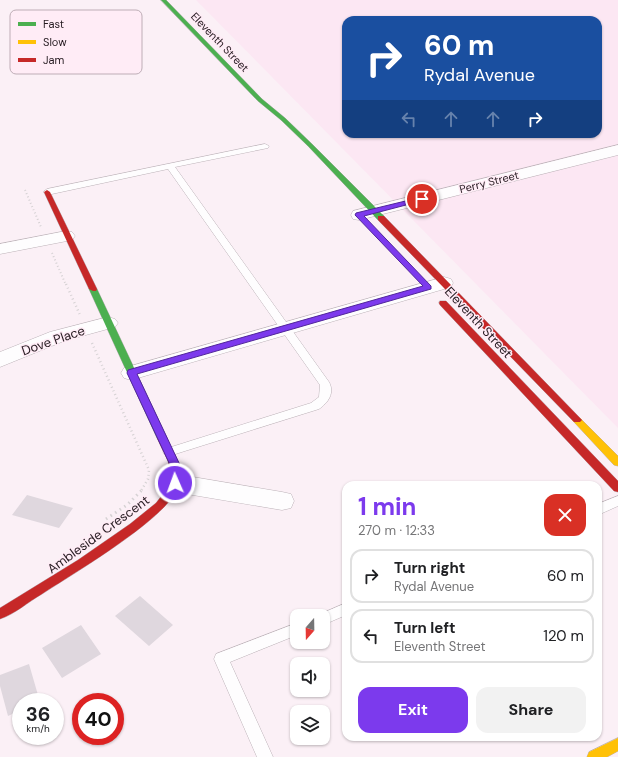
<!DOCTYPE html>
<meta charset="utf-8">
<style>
body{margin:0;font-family:"DM Sans",sans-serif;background:#f2f2f2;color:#202124;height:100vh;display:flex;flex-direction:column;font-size:15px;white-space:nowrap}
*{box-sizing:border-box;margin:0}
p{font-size:13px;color:#757577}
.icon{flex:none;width:22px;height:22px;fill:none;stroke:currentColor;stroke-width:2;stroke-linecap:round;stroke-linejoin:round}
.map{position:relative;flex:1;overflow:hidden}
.panel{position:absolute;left:342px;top:481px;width:260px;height:260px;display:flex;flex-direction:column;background:#fff;border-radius:12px;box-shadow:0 1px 3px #0004}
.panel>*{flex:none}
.hud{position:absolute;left:342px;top:16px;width:260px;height:122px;border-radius:12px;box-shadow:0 1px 3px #0004;background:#1a4fa0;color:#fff;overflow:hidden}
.needle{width:26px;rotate:200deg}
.buttons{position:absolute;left:290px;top:609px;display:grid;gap:8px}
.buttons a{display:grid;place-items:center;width:40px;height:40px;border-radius:8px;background:#fff;box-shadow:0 1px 3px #0004;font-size:20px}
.speed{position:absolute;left:12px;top:693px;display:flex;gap:8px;font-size:20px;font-weight:700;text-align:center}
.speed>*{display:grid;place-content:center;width:52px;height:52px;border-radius:50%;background:#fff;box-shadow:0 1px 3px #0004;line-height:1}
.speed small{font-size:10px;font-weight:400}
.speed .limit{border:6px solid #d22;background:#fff;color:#111}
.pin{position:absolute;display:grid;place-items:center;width:34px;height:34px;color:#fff;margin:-17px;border:2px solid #fff;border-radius:50%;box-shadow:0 1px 4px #0007}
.me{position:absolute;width:44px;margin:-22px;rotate:358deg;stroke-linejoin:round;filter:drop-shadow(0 0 3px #0008)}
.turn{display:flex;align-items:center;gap:14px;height:84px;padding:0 16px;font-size:18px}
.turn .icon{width:52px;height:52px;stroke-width:2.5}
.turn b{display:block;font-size:28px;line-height:34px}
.lanes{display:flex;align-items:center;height:38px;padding:0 16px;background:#0003;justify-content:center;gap:20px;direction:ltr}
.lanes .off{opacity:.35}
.round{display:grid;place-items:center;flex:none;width:42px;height:42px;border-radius:12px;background:#f2f2f2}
.headline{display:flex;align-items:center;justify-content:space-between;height:68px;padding:0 16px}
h1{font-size:24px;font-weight:700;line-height:30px;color:#7c3aed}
.action{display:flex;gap:8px;margin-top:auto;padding:8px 16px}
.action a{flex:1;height:46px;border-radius:12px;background:#7c3aed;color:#fff;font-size:16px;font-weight:700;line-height:46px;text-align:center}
.action a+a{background:#f2f2f2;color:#202124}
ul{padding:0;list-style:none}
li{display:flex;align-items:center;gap:12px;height:54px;margin:0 8px 6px;padding:0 8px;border:2px solid #e0e0e0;border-radius:12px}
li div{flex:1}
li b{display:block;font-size:15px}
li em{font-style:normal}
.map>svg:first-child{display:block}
</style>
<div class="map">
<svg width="618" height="757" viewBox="0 0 618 757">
<rect width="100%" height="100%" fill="#fbf0f6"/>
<!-- built -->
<path fill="#fce7f3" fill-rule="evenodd" d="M196 0H618V428ZM346 20H598V134H346Z"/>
<!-- building -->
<path fill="#dfd7de" d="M27 495 73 508 59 528 12 515Z
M140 596 173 625 149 646 115 616Z
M81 625 101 654 62 678 42 648Z
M29 664 40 702H21V710L8 716 0 686V675Z"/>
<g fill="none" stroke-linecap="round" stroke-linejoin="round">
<!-- lane casing -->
<g stroke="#bcb2b8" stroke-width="1">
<path id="lane" d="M265 144 269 146 268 148 175 167 329 382C335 393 328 403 319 409L169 456 165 455 163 452 165 449 311 403 319 397 320 385 168 169 47 195 43 192 47 189Z
M618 496V506L598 515V504Z
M346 603V615L323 625V616H317L318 615Z
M297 623V635L230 662 273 757H257L214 659 216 654Z"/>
</g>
<!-- street casing -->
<g stroke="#bcb2b8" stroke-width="1">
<path id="street" d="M618 145V155L359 220 353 219 351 215 353 211Z
M66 231 72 232 75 236 72 240 0 254V244Z
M444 277 451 279 453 283 451 287 131 380 124 378 121 373 124 368Z
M108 317 115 319 118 323 115 327 64 341 0 367V352L50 332Z
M175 474 282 492 291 494 294 501 291 508 282 510 175 492 167 489 163 483 167 477Z"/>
</g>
<!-- fast casing -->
<g stroke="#bcb2b8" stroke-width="1">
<path id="fast" d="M161 0H166L262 99 285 118 312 144 384 216V220H378L308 146 281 120 258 101Z
M90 287H93L97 289 167 438 165 440H159L157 438 89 289Z"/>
</g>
<!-- slow casing -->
<g stroke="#bcb2b8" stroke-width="1">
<path id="slow" d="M577 417 580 418 618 456V466L614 465 574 422 572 420 574 418Z
M618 738V751L607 757H587L589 752Z"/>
</g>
<!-- jam casing -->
<g stroke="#bcb2b8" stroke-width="1">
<path id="jam" d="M47 190 50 192 97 289 96 291H93L89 289 44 192Z
M378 216H384L580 418 582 420 580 422H574L378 220Z
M440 301H446L618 481V492L614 491 440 305 439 303Z
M162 435 165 436C175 453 185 470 177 489 166 519 71 575 42 594 28 602 15 614 0 619V608L78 560 130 524 156 503 167 489 171 475 168 461 157 438 159 436Z"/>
</g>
<!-- path-far2 -->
<path stroke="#d6d2d4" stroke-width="2" stroke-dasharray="1 2.5" stroke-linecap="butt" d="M25 190 41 227
M52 253 66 285"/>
<!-- path-far1 -->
<path stroke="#d6d2d4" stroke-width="2.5" stroke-dasharray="1 3" stroke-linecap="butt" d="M66 284 80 315
M92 343 149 470 148 479 141 491"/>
<!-- path -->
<path stroke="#d6d2d4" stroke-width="3" stroke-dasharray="1.5 4" stroke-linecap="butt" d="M106 519 127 505 142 490"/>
<!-- lane -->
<use href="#lane" fill="#fefdfe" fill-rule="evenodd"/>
<!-- street -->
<use href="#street" fill="#fefdfe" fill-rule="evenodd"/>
<!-- fast -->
<use href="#fast" fill="#4caf50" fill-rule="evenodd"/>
<!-- slow -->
<use href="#slow" fill="#ffc107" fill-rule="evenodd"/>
<!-- jam -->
<use href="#jam" fill="#c62828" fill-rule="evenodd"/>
</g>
<!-- route -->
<path fill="#7c3aed" stroke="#51269a" d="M422 197 426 199 425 200 364 216 431 286V289L137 374 180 465C181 472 182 479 178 486H171C168 481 171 471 170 465L127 373 128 370 423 286 355 215 356 213Z"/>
<g text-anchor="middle" stroke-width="3" stroke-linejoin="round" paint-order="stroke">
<!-- far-street labels -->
<g font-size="11" fill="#251a20" stroke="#ffecf6">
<text transform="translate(220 42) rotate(46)" y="4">Eleventh Street</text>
<text transform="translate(489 182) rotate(-14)" y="4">Perry Street</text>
</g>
<!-- street labels -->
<g font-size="13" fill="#251a20" stroke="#ffecf6">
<text transform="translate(479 322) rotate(47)" y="5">Eleventh Street</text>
<text transform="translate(53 340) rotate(-19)" y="5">Dove Place</text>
<text transform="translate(98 534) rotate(-36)" y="5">Ambleside Crescent</text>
</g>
</g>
<!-- legend -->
<rect x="10" y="10" width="132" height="64" rx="6" fill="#ffecf6" stroke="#beadb6" stroke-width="1"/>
<rect x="18" y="22" width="18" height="4" fill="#4caf50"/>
<rect x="18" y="40" width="18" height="4" fill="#ffc107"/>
<rect x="18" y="58" width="18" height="4" fill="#c62828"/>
<g font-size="11" fill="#251a20">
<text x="43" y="28">Fast</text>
<text x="43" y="46">Slow</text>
<text x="43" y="64">Jam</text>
</g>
</svg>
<div class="buttons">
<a><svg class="needle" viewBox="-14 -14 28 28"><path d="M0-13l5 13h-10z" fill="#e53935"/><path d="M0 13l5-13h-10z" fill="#757577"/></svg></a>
<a><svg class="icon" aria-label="sound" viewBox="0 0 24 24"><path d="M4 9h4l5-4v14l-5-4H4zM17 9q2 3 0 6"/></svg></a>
<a><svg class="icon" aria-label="layers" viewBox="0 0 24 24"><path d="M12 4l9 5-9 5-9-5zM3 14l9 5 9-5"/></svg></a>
</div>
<div class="speed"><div>36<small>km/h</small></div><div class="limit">40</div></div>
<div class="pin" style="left:422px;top:199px;background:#d93025"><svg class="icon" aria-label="arrive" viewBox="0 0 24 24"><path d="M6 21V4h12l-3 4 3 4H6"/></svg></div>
<svg class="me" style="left:175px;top:483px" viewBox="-20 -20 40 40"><circle r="17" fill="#7c3aed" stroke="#fff" stroke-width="3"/><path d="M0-11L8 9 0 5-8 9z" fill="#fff"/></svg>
<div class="hud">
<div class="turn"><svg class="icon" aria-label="right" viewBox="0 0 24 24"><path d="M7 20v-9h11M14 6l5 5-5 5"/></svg><div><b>60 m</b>Rydal Avenue</div></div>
<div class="lanes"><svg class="icon off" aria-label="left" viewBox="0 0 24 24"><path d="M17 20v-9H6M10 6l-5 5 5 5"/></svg><svg class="icon off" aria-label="ahead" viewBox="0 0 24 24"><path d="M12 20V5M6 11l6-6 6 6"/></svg><svg class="icon off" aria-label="ahead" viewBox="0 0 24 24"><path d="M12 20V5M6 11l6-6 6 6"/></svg><svg class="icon" aria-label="right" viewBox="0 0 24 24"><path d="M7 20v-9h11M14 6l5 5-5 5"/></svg></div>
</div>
<section class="panel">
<div class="headline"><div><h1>1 min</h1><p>270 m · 12:33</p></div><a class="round" style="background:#d93025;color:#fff"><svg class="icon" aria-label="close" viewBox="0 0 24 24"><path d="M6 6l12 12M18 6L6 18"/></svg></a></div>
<ul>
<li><svg class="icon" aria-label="right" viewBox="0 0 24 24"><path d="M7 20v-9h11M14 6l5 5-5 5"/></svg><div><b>Turn right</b><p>Rydal Avenue</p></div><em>60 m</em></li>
<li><svg class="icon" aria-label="left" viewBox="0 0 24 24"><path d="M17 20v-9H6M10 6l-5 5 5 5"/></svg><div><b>Turn left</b><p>Eleventh Street</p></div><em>120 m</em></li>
</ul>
<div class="action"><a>Exit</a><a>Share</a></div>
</section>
</div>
